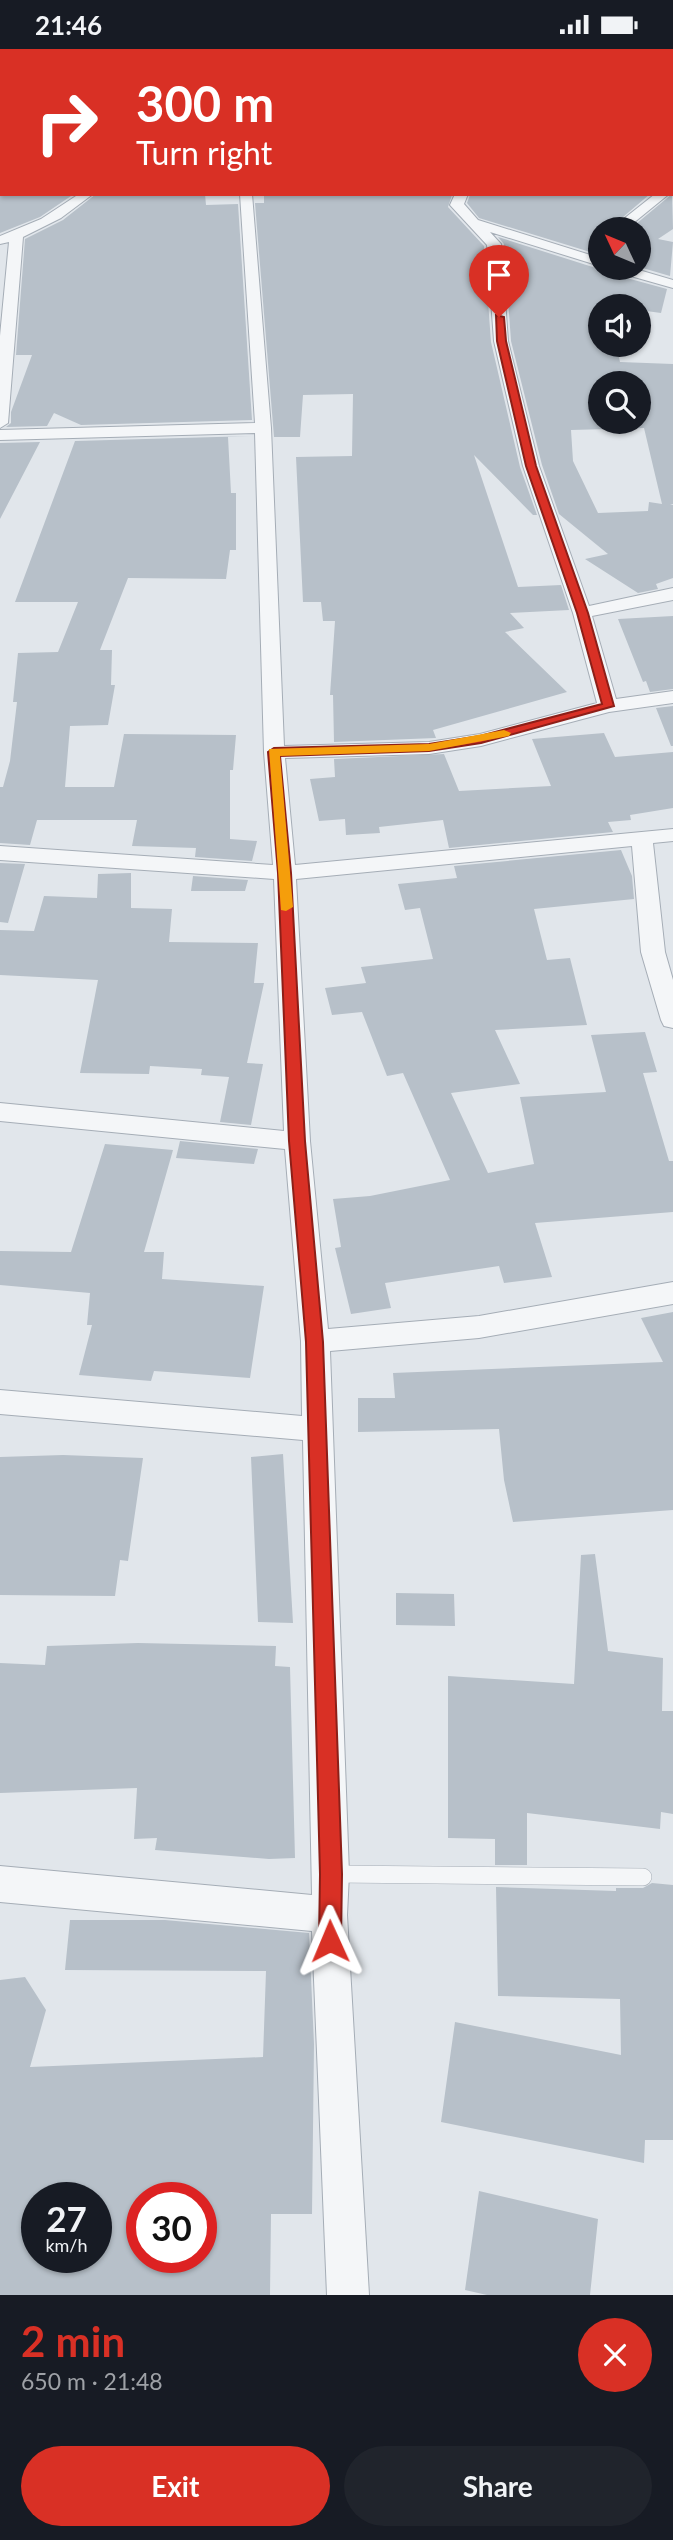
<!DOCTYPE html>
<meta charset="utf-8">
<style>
body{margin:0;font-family:Lato,sans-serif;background:#20242c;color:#f1f3f6;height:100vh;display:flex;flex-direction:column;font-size:26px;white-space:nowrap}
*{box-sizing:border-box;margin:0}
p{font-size:23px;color:#9ea1a6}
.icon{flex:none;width:38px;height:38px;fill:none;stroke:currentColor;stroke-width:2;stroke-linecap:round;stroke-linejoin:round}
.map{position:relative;height:2246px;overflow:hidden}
.details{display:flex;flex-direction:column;background:#171b24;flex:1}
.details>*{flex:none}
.top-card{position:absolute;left:0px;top:0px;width:674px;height:147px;box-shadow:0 2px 5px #0004;background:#d93025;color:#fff;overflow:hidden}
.needle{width:46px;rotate:314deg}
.fabs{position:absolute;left:588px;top:168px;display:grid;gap:14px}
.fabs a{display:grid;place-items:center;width:63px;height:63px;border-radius:50%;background:#171b24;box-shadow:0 2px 5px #0004;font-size:35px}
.speed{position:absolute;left:21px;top:2133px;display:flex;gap:14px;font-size:35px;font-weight:700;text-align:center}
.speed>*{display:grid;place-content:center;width:91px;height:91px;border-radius:50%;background:#171b24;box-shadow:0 2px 5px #0004;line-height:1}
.speed small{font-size:18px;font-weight:400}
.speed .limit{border:10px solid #d22;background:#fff;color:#111}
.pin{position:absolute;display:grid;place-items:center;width:60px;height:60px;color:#fff;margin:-72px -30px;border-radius:50% 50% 50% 0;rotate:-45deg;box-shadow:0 0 7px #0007}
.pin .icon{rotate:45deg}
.me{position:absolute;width:77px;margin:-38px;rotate:359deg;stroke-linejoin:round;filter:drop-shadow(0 0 5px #0008)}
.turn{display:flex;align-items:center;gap:24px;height:147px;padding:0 21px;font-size:32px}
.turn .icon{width:91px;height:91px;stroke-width:2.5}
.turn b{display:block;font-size:49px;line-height:60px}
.round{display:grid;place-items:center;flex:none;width:74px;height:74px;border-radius:37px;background:#20242c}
.overview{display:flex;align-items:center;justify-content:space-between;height:119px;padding:0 21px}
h1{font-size:42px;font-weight:700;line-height:52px;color:#d93025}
.action{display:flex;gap:14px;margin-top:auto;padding:14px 21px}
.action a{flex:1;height:80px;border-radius:42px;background:#d93025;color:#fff;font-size:28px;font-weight:700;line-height:80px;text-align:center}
.action a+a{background:#20242c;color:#f1f3f6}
.status{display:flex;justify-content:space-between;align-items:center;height:49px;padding:0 35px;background:#171b24;direction:ltr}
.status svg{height:19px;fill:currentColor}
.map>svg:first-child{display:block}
</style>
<div class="status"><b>21:46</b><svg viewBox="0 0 49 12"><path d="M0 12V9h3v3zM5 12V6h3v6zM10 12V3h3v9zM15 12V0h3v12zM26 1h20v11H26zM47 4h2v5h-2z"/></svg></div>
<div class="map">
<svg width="673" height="2246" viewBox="0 0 673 2246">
<rect width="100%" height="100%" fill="#e1e6eb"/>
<!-- building -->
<path fill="#b7c0c9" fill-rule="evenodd" d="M0 145H74L40 168 0 184Z
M96 145H205L206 156 238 155 252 371 81 376 54 364 47 377 6 378 11 374V363L32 306H16L25 190 63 171Z
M264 145 452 146 448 158 484 197 491 293 520 418 537 466H533L474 406 518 538 561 536 569 561 510 564 524 579 505 583 567 643 433 681 436 689 334 693 333 646H330L335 572H323L321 553H303L296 408 352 407 353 345 303 346 300 388H274L255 154H264Z
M501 145H650L609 180H600V206L479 169 467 154 470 146 500 147Z
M672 145 673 180 658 190 673 193 670 227 639 218V180H630Z
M498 188 599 220 608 219 612 225 667 240 661 264 639 261V257H600V296H616L620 313 673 315V455H670L673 456V529L656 535 658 540 638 544 585 510 608 505 559 465 542 416 511 292 504 195ZM600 334H639V373H600ZM644 379 662 455 649 453 648 462 598 464 573 412 571 381Z
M252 387 228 388 231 444H236V501H230L226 530 128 529 100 601H112L111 636H115L108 676 70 677 65 738H114L124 685 236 686 233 721H230V790L257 792 252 812 195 808 196 799 132 797 137 771H37L30 796 0 794V738H3L10 712 17 653H13L18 604 58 603 78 553H15L75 392Z
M40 393 0 470V394Z
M673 567V640L650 643 646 632 643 633 618 570Z
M673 657V697H671L656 659Z
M604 684 615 708 673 703V759L630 766 631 771 608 773 613 783 449 799 443 771 379 778 380 784 346 786 345 770 319 772 310 730 335 728 334 710 444 705 459 742 551 737 532 690Z
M621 801 632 827 634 850 534 860 547 911 570 909 587 976 495 981 520 1035 451 1044 488 1124 534 1115 520 1048 606 1043 591 986 645 983 657 1023 643 1024 669 1112H673V1163L535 1174 552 1228 504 1234 499 1217 385 1234 391 1259 351 1265 335 1199 341 1198 333 1150 370 1147 450 1131 403 1024 387 1027 362 963 332 966 325 939 366 934 361 918 433 910 420 859 405 861 398 835 457 829 454 817Z
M0 814 25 815 8 874 0 873Z
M131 824V859L172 860 169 893 258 894 254 934H264L247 1014 263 1015 251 1076 220 1073 229 1028 201 1026 202 1020 150 1017 149 1025 80 1024 98 931 0 926V881L34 882 44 847 97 849 98 825Z
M193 827 248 831 245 842H191Z
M180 1092 258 1100 254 1115 176 1109Z
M105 1095 173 1101 144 1203H164L162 1230 264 1237 250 1329 154 1322 151 1332 79 1326 92 1276H87L90 1244 0 1236V1202L71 1203Z
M673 1263V1461L513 1473 504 1431 499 1380 358 1383V1349H395L393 1324 663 1313 641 1269Z
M283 1405 293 1574 258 1573 251 1408Z
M63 1406 143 1409 128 1512 120 1511 115 1547 0 1546V1408Z
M595 1505 608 1602 663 1609 662 1662H673V1765L661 1763 660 1780 527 1764V1816H495V1790L448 1789V1627L574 1635 581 1506Z
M396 1544 454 1545 455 1577 396 1576Z
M138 1594 276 1597 275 1617 290 1618 295 1809 269 1810 155 1801 157 1789 134 1790 137 1739 0 1744V1614L45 1616 47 1597Z
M652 1834 673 1836V2091H645L644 2114 441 2073 455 1973 621 2006 620 1950 498 1947 496 1838 616 1842V1839H643Z
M70 1871H165L309 1884 314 1995 312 2165H271L270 2246H0V1931L25 1928 46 1961 30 2018 263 2008 266 1922 65 1921ZM37 2149H96V2208H37ZM142 2149H201V2208H142Z
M479 2142 598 2170 590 2246H487L465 2241Z"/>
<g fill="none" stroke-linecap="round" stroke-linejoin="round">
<!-- lane casing -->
<g stroke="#a5adb6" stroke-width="18">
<path id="lane" d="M335 1825 643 1828"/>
</g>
<!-- street casing -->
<g stroke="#a5adb6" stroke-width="2">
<path id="street" d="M180 0H190L191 2H180Z
M363 0H374L375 2H364Z
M564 0H576L577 2H565Z
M611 0H629L610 2Z
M0 9H2V17H0Z
M0 95 2 96V104L0 103Z
M79 145H93L61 169 23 188 8 374 0 379V287L9 193 0 195V187L41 170Z
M240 145H252L271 379 284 697 429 693 480 685 597 654 573 564 523 417 494 292 487 196 450 156 455 145H468L464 155 478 171 600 209V217L490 183 501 195 508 292 539 417 589 557 673 539V551L592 567 616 650 673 642V654L609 663 481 697 429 705 285 709 295 816 673 780V792L653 794 665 903 673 931V979L664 977 661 971 641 903 632 797 296 830 310 1092 328 1280 479 1267 673 1233V1255L479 1289 330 1302 349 1825 347 1866 369 2246H327L312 1882 0 1853V1817L312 1846 303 1391 0 1365V1341L302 1367 301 1292 285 1100 0 1072V1054L284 1082 274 830 0 811V797L273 816 264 703 255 384 0 391V381L255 374Z
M655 145H669L626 180H611Z
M611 219H632L673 231V239L613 222Z"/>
</g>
<!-- lane -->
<use href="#lane" stroke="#f4f6f8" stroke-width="17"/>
<!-- street -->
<use href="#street" fill="#f4f6f8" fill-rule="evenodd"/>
</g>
<!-- route -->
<path fill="#d93025" stroke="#8d1f18" stroke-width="2" d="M496 266 504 268 506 292 536 417 588 564 614 657 481 694 429 702 280 707 291 824 305 1092 323 1293 342 1825 341 1892 338 1900 330 1904 322 1900 319 1892 320 1825 306 1293 289 1092 278 824 268 703 274 699 429 695 480 687 602 655 577 564 526 417 497 292Z"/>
<!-- slow -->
<path fill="#f59e0b" d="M504 681 511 684 509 687 429 702 280 707 293 858 286 862 281 861 269 700 429 695Z"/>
</svg>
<div class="fabs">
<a><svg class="needle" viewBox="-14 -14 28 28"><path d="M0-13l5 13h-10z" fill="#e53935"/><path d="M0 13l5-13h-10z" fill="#9ea1a6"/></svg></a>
<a><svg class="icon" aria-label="sound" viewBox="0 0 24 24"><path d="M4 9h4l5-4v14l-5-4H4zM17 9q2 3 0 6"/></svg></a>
<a><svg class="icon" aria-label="search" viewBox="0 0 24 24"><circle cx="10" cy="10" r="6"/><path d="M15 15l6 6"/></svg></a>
</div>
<div class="speed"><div>27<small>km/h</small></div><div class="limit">30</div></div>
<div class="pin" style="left:499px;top:268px;background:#d93025"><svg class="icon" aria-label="arrive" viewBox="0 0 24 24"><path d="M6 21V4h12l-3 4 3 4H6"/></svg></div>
<svg class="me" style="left:330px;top:1892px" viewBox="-20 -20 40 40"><path d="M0-17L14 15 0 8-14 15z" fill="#d93025" stroke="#fff" stroke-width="4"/></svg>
<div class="top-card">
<div class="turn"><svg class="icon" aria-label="right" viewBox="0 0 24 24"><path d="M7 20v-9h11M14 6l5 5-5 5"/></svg><div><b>300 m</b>Turn right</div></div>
</div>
</div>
<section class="details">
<div class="overview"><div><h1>2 min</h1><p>650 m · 21:48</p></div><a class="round" style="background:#d93025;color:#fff"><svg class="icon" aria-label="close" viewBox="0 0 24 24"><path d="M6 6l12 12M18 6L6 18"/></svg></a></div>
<div class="action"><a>Exit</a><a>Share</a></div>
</section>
